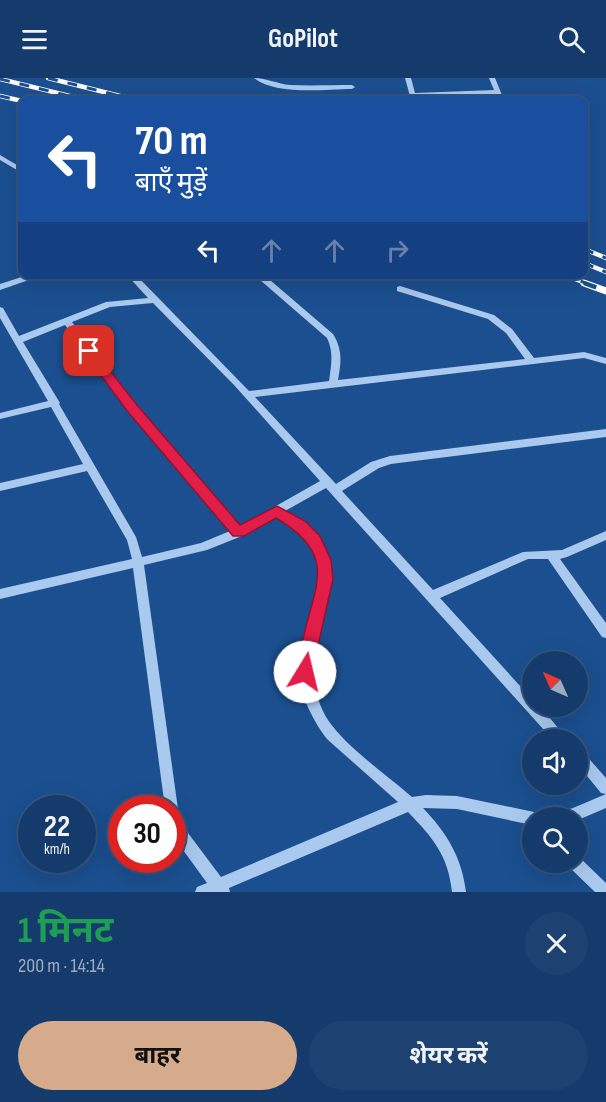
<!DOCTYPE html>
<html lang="hi">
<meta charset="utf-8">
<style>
body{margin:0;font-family:"Sofia Sans Condensed","Noto Sans Devanagari",sans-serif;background:#1d4271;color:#f1f3f6;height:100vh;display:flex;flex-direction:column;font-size:22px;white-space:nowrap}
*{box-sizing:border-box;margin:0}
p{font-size:20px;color:#9dadc1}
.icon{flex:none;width:33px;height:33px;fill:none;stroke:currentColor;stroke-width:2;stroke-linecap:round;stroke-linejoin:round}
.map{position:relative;height:814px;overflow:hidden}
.side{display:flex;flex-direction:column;background:#143b6b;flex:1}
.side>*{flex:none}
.guide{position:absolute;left:18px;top:18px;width:570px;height:183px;border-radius:12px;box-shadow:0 6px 24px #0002,0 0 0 2px #33557e;background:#1a4fa0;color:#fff;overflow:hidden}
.needle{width:39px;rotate:315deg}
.buttons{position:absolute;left:522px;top:573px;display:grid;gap:12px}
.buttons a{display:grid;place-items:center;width:66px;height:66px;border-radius:50%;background:#143b6b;box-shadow:0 6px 24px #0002,0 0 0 2px #33557e;font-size:30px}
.speed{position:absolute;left:18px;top:717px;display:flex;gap:12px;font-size:30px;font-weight:700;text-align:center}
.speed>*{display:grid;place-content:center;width:78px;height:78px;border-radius:50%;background:#143b6b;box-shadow:0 6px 24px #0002,0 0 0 2px #33557e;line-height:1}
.speed small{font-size:15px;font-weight:400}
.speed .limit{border:9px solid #d22;background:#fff;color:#111}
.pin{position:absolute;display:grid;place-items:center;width:51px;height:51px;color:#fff;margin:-26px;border-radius:12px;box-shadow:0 3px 9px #0006}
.me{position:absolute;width:66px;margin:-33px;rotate:9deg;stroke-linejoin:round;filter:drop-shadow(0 0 4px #0008)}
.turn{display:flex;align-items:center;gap:21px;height:126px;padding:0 18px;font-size:27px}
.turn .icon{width:78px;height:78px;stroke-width:2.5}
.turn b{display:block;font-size:42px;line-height:51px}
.lanes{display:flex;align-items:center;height:57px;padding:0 18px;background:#0003;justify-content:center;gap:30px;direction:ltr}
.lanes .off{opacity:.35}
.round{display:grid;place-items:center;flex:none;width:63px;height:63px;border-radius:32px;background:#1d4271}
.head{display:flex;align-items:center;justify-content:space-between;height:102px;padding:0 18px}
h1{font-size:36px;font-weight:700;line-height:45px;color:#1e9e55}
.primary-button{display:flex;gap:12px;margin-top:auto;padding:12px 18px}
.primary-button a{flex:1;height:69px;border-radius:36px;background:#d6ab8b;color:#111;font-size:24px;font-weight:700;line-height:69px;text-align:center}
.primary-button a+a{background:#1d4271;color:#f1f3f6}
header{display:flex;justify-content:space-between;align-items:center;height:78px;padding:0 18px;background:#143b6b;font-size:27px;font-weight:700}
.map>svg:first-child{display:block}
</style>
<header><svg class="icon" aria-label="menu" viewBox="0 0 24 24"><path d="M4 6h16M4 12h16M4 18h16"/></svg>GoPilot<svg class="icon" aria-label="search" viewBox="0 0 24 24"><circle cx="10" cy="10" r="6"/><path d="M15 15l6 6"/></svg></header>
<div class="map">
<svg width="606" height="814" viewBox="0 0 606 814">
<rect width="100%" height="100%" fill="#1b4f8f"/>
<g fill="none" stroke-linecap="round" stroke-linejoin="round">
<!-- minor -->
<path fill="#a9c9ee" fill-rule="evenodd" d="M254 0C266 0 278 6 290 7 311 8 332 7 352 7L355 9 352 11C324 11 277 18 254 0Z
M405 0H411L415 15 494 12 489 0H495L504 22H498L495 16 417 19V22H411Z
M0 77 22 90V95L0 82Z
M31 196H46L0 212V206Z
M126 196H135L249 313 329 303C331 288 334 274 327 260L253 196H263L333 256C343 272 341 285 338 302L525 281 506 255 488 241 397 213V209L400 208 494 237 512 251 534 280 584 274 606 280V286L584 280 255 319 336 406 371 384 390 378 606 351V359L391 386 379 390 342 413 433 512 523 474 562 472 606 453V462L567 479 560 481 606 545V560L602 559 548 481H528L440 520 532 621V628H540L568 662H553L326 410 285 433C299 443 313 452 322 467 349 508 299 565 315 613 319 623 322 633 328 642 345 668 388 698 412 719L426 717 457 718 539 735 541 740H532V747L457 731 423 730C447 755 462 780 466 814H452C448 777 433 760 408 734L229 810 230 814H195L197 809 207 805 178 765 172 751V730H165L133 490 0 521V511L132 481 127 462 87 393 0 413V405L83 386 51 329 0 341V335L48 323 0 240V229L3 230 19 258 106 224 148 220ZM153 225 234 307 320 403 239 449 136 329 72 244 110 229ZM65 247 130 333 230 453 201 465 142 479 136 459 59 326 60 325 23 264ZM276 438C290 448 306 457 314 472 326 495 315 522 308 544 304 560 298 578 299 595 300 617 314 645 328 662L398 724 221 799 188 755 178 731 144 487 207 472 242 458Z
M578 672 583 674 606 700V716L601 715 578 687Z
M606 716V730L578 742V740H553L555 735 573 730Z
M578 778 606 805V814H595L569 789 567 784H578Z"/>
<!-- rail-far1 casing -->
<g stroke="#fff" stroke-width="4.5">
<path id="rail-far1" d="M48 0 136 22
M0 1 86 22
M0 18 22 23
M584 171 606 180
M584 185 606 194
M562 196 588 206"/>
</g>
<!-- rail casing -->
<g stroke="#fff" stroke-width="7">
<path id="rail" d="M584 205 606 213"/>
</g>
<!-- rail-far1 -->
<use href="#rail-far1" stroke="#1b4f8f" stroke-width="3" stroke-dasharray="10" stroke-linecap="butt"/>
<!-- rail -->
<use href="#rail" stroke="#1b4f8f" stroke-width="4.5" stroke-dasharray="13" stroke-linecap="butt"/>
</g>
<!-- route -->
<path fill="#e11d48" stroke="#92132f" stroke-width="1.5" d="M89 269 93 271 137 327 240 447 277 428 305 443 320 458 331 482 333 501 311 599 305 601 300 599C296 591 299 581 301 572 310 512 344 480 276 440L244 458H233L128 334 83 273Z"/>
</svg>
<div class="buttons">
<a><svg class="needle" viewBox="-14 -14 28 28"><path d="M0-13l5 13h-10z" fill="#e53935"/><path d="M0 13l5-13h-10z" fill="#9dadc1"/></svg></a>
<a><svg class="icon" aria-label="sound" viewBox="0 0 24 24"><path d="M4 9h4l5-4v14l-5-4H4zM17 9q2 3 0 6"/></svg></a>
<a><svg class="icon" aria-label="search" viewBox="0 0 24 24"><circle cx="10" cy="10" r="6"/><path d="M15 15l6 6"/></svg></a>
</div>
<div class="speed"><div>22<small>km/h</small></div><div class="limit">30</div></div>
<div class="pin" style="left:89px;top:273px;background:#d93025"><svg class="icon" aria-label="arrive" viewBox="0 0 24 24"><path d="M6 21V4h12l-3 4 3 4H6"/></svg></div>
<svg class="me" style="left:305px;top:594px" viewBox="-20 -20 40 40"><circle r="19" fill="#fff"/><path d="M0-13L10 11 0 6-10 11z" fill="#e11d48"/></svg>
<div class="guide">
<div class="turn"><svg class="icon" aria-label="left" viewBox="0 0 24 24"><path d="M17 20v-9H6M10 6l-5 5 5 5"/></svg><div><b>70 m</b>बाएँ मुड़ें</div></div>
<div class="lanes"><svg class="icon" aria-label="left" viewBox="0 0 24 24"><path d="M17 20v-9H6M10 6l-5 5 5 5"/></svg><svg class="icon off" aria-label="ahead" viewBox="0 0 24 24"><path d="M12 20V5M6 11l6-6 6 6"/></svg><svg class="icon off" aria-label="ahead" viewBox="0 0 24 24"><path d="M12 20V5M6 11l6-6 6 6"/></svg><svg class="icon off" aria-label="right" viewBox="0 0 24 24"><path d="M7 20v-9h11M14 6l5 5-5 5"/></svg></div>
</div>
</div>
<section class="side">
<div class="head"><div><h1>1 मिनट</h1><p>200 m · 14:14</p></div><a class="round"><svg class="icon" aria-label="close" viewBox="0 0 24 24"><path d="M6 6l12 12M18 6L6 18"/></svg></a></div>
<div class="primary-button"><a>बाहर</a><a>शेयर करें</a></div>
</section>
